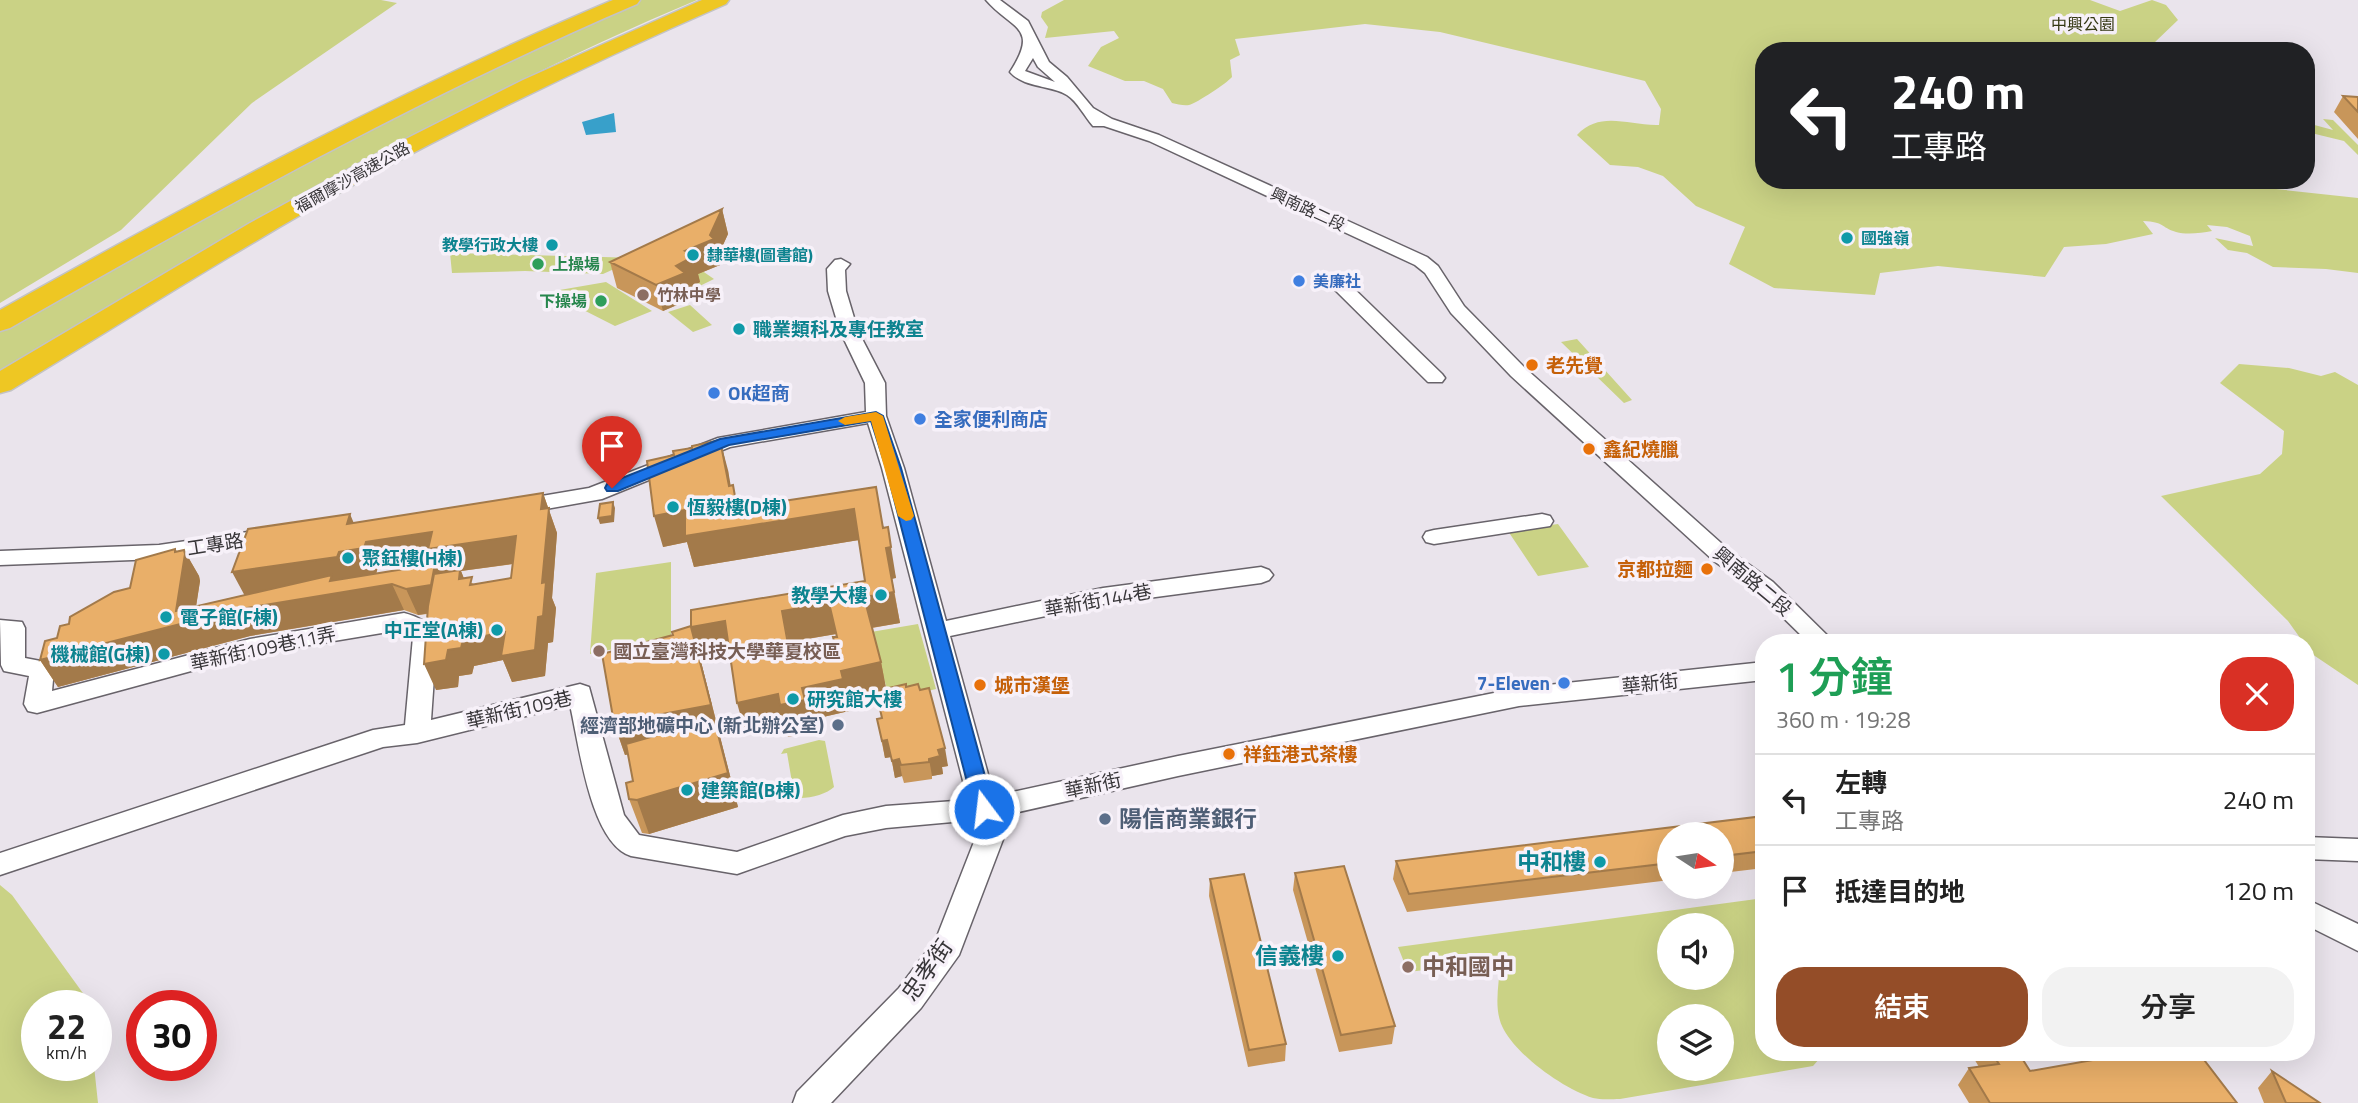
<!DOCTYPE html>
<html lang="zh-TW">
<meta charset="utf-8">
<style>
body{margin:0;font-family:"Titillium Web","Noto Sans TC",sans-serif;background:#f2f2f2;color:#222;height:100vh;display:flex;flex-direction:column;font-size:26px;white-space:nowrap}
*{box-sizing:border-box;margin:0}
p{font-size:23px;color:#767676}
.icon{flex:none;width:38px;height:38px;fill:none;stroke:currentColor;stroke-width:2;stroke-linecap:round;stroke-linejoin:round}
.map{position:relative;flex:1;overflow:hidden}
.side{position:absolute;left:1755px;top:634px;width:560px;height:427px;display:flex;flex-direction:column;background:#fff;border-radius:28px;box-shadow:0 7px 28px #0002}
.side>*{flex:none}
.top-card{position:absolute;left:1755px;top:42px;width:560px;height:147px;border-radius:28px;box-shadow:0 7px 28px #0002;background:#202124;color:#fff;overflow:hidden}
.needle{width:46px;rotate:102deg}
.controls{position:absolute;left:1657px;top:822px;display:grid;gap:14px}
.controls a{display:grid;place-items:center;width:77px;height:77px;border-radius:50%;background:#fff;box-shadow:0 7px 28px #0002;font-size:35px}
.speed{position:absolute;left:21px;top:990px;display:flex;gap:14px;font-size:35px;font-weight:700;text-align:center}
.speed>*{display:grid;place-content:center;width:91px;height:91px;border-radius:50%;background:#fff;box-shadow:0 7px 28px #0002;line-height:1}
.speed small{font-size:18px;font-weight:400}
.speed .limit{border:10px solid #d22;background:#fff;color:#111}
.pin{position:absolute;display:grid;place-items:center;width:60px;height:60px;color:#fff;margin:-72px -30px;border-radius:50% 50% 50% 0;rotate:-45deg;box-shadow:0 0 7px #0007}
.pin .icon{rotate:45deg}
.me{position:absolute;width:77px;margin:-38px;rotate:345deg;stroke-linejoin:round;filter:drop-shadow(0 0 5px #0008)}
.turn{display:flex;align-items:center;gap:24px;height:147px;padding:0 21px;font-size:32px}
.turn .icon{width:91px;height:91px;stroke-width:2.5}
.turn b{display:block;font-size:49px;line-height:60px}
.round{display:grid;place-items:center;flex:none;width:74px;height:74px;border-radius:28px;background:#f2f2f2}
.summary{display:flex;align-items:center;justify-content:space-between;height:119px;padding:0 21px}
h1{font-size:42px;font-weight:600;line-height:52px;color:#1e9e55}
.cta{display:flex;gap:14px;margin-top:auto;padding:14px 21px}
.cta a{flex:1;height:80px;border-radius:28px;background:#944d28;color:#fff;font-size:28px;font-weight:600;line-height:80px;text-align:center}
.cta a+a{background:#f2f2f2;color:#222}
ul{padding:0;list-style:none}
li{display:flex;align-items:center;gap:21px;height:91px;padding:0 21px;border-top:2px solid #e0e0e0}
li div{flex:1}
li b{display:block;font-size:26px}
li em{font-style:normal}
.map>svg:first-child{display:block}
</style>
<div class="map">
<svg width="2358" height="1103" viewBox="0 0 2358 1103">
<rect width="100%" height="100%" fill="#eae4ec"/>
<!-- green -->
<path fill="#cad285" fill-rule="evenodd" d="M0 0H381L397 3 252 103 121 230 0 303Z
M638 0H697C453 102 228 240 0 372V331L179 229 429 96Z
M1064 0H2090L2120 11 2152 0 2166 5 2178 20 2154 43 2191 51H1764V180H2231L2248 186 2358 198V273L2326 269 2273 267 2247 253 2228 250 2215 238 2253 246 2250 236 2227 227 2207 225 2212 231C2201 233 2187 235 2176 232 2160 227 2165 222 2143 221L2153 234 2106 244 2064 247 2045 277 1938 266 1880 273 1875 295 1774 288 1729 264 1745 227 1696 206 1663 176 1638 167 1610 165 1577 135C1601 110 1628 126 1659 125L1661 109 1645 81 1440 32 1365 24 1235 39 1240 55 1230 60 1232 77C1227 83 1197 103 1189 105 1184 106 1177 104 1172 103L1163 89 1144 81H1125L1088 66 1101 47 1119 38 1114 31 1045 38 1048 27 1041 17 1042 12Z
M2323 119 2333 120 2358 145V155L2344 141 2307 132V123L2333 130Z
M666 246 714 279 663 304 634 260 603 274 525 271 452 273 450 253 640 258Z
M606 282 652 311 615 326 548 292Z
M690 305 712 325 693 332 668 312Z
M1577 339 1632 400 1624 403 1561 342Z
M2239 364 2289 368 2321 376 2335 372 2358 385V685L2309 652 2306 642H2303L2288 621 2161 496 2260 474 2282 454 2284 431 2220 383Z
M1558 524 1589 567 1538 576 1508 531Z
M671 562V637L590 654 596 573Z
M918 624 936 689 890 700 871 632Z
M819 740 825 741 834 787C825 796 800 801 788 796L794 794 787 753 781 754 784 749Z
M0 885 12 895 85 996 86 1006H37V1066H94L98 1103H0Z
M1764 898V1052H1821L1820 1058 1813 1066 1620 1099C1612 1099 1601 1100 1593 1098 1564 1089 1519 1057 1504 1030 1492 1009 1500 983 1500 961L1408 972 1398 947ZM1670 926H1722V978H1670ZM1670 1017H1722V1069H1670Z"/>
<!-- water -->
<path fill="#38a0ca" d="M614 113 616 132 586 135 582 122Z"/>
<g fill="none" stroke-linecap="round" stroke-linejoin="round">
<!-- minor casing -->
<g stroke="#68636a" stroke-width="3">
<path id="minor" d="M986 0H1000L1028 21 1049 62 1067 77 1093 108 1112 119 1159 135 1427 257 1438 266 1464 306 1525 368 1730 551 1773 582 1834 642H1808L1757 592 1714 561 1511 376 1451 313 1425 273 1415 265 1149 141 1104 126H1093C1085 117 1077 101 1067 95 1051 85 1024 88 1010 72 1040 26 1012 30 986 0ZM1033 58 1038 67 1055 82 1025 71Z
M841 259 850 264 845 270 846 291 858 331 885 383 886 416 904 468 946 621 1103 588 1261 567 1269 570 1273 575 1269 580 1261 583 1103 604 950 636 994 796 1178 756 1519 688 1764 662V680L1519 706 1178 776 1001 816 1007 829 959 955 921 1008 831 1103H793L797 1092 899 988 936 939 979 829 975 820 886 828 845 836 737 874 631 856C590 843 579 743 570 705L417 743 383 747 0 875V853L373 730 405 725 413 637 400 630 250 655 37 713 28 711 24 704 29 676 4 671 1 665 0 620 22 622 25 628V658L51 663 54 669 52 691 250 639 404 613C416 616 431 623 437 634L431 720 580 684 589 687 624 815 639 835 737 852 843 815 886 806 968 800 882 468 868 423 730 447 602 499 518 514 510 512 507 507 510 502 518 500 589 488 718 438 866 412 865 383 840 331 828 291 827 269 835 260Z
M1337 277 1343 278 1442 374 1445 378 1442 382H1428L1331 286 1328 282 1331 278Z
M1542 514 1550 516 1553 521 1550 526 1434 544 1426 542 1423 537 1426 532 1434 530Z
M275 528 283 530 286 535 283 540 159 559 0 565V551L159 545Z
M2306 837 2358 839V861L2306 859Z
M2306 899 2358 924V951L2306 925Z"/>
</g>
<!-- highway casing -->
<g stroke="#c3c3c4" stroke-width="3">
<path id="highway" d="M613 0H640L637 4C420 97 215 211 10 328L0 331V310C200 198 402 89 613 0Z
M702 0H729L726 4C600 59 476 118 355 184 238 249 125 321 11 390L0 393V371L250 223 384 150 523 80Z"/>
</g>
<!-- minor -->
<use href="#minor" fill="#fff" fill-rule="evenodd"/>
<!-- highway -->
<use href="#highway" fill="#eec723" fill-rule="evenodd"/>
</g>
<!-- wall -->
<path fill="#c8965a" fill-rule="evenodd" d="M2343 96 2358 112V139L2334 112Z
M722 209 728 234 718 256 720 265 698 274 700 282 689 289 691 299 663 311 617 288 610 262Z
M674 455 728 470 730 486 739 508 883 528 896 578H892L900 623 872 628 881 662 886 689 906 687 920 690 948 766 942 767 943 774 932 776V779L904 783 902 776 895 778 891 757 885 758 877 719 882 718 877 695 847 702 849 711 810 720 812 731 788 737 785 726 746 735 730 653 700 658 738 807 649 834 642 833 629 799 633 781 628 754 625 755 614 723 673 635 865 581 859 540 694 567 687 542 663 547ZM836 634 835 645 792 655 789 642Z
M543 493 557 533 552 598 556 608 553 642 548 643 545 676 512 682 503 660 474 666 472 674 459 676 458 687 436 690 427 614 418 615 404 610 250 636 58 687 40 660 69 624 130 588 175 549 177 551 184 550 199 576 200 581 196 606 244 595 354 523ZM432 559 435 565 376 574 378 567ZM513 564 511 578 474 584 464 579 461 571Z
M1764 816V868L1722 873V835H1670V880L1407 912 1393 879 1396 861Z
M1295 873 1395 1026 1392 1044 1339 1052 1293 890Z
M1210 879 1286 1044 1285 1061 1248 1067 1209 896Z
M1970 1052H2072L2023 1059 2030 1071 2237 1103H1969L1958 1085 1969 1068 1979 1067Z
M2272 1071 2320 1103H2264L2258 1088Z"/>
<!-- shaded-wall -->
<path fill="#a37a4a" d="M722 209 728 234 718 256 720 265 698 274 700 282 689 289 691 299 663 311 656 285 676 266 685 251 710 235Z
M720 440 728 470 736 516 729 486Z
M733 485 740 515 854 509 859 540 694 567 687 542 663 547 654 516 685 510 737 508Z
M543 493 557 533 552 598 556 608 553 642 548 643 545 676 512 682 503 660 474 666 472 674 459 676 458 687 436 690 424 664 448 650 542 583 541 509Z
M613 502 615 508 614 522 600 524 598 518Z
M350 514 361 540 366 542 432 532 516 536 526 562 461 571 471 596 443 611 418 615 406 589 435 565 432 559 378 567 376 574 392 584 404 610 250 636 58 687 40 660 176 611 175 549 184 564V550L199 576 200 581 194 620 246 598 232 572 347 524Z
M891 547 896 578 892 579 886 548Z
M894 592 900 623 870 628 864 597Z
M829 603 836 634 789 642 798 686 782 611Z
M725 621 734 652 700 658 738 807 649 834 637 800 719 737 625 755 614 723 691 627Z
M881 662 887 693 847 702 849 711 810 720 812 731 788 737 785 726 746 735 737 703 802 688 841 671Z
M887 740 891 757 885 758 882 741Z
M945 748 948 766 942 767 943 774 932 776 929 759 938 750Z
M899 759 902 776 895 778 892 761Z"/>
<!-- building -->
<path fill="#e9af69" stroke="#a37a4a" stroke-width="2" fill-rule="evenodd" d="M2343 96 2358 97V112Z
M722 209 710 235 714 239 685 251 694 256 676 266 685 273 656 285 610 262Z
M720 440 729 486 733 485 737 508 876 487 883 528 888 527 891 547 886 548 894 592 864 597 881 662 841 671 843 679 802 688 805 700 780 705 778 694 737 703 725 621 691 627 711 705 614 723 602 654 673 635 672 632 691 626V610L865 581 854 509 685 536V510L654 516 647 461 674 455 673 451 692 448V446ZM829 603 837 637H833L835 645 790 655 782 611Z
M543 493 541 509 549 508 542 583 546 582 543 616 538 617 535 650 501 656 505 632 463 640 461 648 448 650 446 660 424 664 428 606 434 574 460 570 459 579 472 577 470 585 511 578 516 536 428 549 432 532 366 542 364 548 339 552 337 557 232 572 248 529 350 514 347 524Z
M613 502 612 516 598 518 600 504Z
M175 549V552L184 550 185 554 176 611 332 575 330 581 435 564 431 585 406 589 392 584 235 610 40 660 45 641 57 638 60 626 69 624 70 617 114 592 130 588 136 560Z
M906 684V687L918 684 920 690 929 688 945 748 938 750 940 756 929 759V762L901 765 899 759 892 761 887 740 882 741 877 719 882 718 876 691Z
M714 719 728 773 637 800 629 799 626 783 633 781 626 744Z
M1764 816V851L1722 856V835H1670V863L1409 894 1396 861Z
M1344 866 1395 1026 1341 1035 1295 873Z
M1244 874 1286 1044 1249 1050 1210 879Z
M1991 1052H2018L2030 1071 2138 1052H2198L2237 1103H1990L1969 1068 1999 1064Z
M2272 1071 2320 1103H2286Z"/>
<!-- route -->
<path fill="#1a73e8" stroke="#114b97" stroke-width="2" d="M876 412 883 416 901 468 994 809 991 814 984 816 977 814 974 809 886 468 871 421 729 445 618 491H607L605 488 607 484 720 439Z"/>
<!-- slow -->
<path fill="#f59e0b" d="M876 412 883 416 914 516 911 520 906 521 898 516 871 421 845 425 838 421 845 417Z"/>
<!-- markers -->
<g fill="#0f9aa8" stroke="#f7f1f9" stroke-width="2.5">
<circle cx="1847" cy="238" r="7"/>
<circle cx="552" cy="245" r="7"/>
<circle cx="693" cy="255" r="7"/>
<circle cx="739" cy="329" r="7"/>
<circle cx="673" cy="507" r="7"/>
<circle cx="348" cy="558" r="7"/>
<circle cx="881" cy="595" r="7"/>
<circle cx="166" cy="617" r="7"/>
<circle cx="497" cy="630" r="7"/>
<circle cx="164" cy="654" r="7"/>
<circle cx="793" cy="699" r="7"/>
<circle cx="687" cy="790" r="7"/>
<circle cx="1600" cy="862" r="7"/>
<circle cx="1338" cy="956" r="7"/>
</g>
<g fill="#2e9e5b" stroke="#f7f1f9" stroke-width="2.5">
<circle cx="538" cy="264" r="7"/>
<circle cx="601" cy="301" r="7"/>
</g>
<g fill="#3f7fe0" stroke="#f7f1f9" stroke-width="2.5">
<circle cx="1299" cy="281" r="7"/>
<circle cx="714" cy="393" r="7"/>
<circle cx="920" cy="419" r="7"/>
<circle cx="1564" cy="683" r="7"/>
</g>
<g fill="#8d6e63" stroke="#f7f1f9" stroke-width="2.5">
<circle cx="643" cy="295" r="7"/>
<circle cx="599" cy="651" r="7"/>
<circle cx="1408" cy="967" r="7"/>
</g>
<g fill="#e8710a" stroke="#f7f1f9" stroke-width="2.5">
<circle cx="1532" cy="365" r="7"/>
<circle cx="1589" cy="449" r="7"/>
<circle cx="1707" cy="569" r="7"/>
<circle cx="980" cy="685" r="7"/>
<circle cx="1229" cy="754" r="7"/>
</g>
<g fill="#5c6f8a" stroke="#f7f1f9" stroke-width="2.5">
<circle cx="838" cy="725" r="7"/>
<circle cx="1105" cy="819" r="7"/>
</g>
<g text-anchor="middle" stroke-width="7" stroke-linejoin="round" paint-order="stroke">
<!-- far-park labels -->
<g font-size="16" fill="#353813" stroke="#f7f1f9">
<text x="2083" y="30">中興公園</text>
</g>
<!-- far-street labels -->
<g font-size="16" fill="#383639" stroke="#f7f1f9">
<text transform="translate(352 177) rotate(-29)" y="6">福爾摩沙高速公路</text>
<text transform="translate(1308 209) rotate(25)" y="6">興南路二段</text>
</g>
<!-- far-culture labels -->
<g font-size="16" font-weight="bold" fill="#0d838f" stroke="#f7f1f9" text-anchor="start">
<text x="1861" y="244">國強嶺</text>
<text x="538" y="251" text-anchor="end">教學行政大樓</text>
<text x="707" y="261">隸華樓(圖書館)</text>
</g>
<!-- far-leisure labels -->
<g font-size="16" font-weight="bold" fill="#27864d" stroke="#f7f1f9" text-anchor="start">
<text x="552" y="270">上操場</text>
<text x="587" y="307" text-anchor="end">下操場</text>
</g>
<!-- far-shop labels -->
<g font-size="16" font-weight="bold" fill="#366cbe" stroke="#f7f1f9" text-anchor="start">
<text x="1313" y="287">美廉社</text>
</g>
<!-- far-education labels -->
<g font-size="16" font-weight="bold" fill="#785e54" stroke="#f7f1f9" text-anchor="start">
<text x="657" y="301">竹林中學</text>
</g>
<!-- culture labels -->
<g font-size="19" font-weight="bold" fill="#0d838f" stroke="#f7f1f9" text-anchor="start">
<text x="753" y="336">職業類科及專任教室</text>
<text x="687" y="514">恆毅樓(D棟)</text>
<text x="362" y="565">聚鈺樓(H棟)</text>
<text x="867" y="602" text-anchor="end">教學大樓</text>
<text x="180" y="624">電子館(F棟)</text>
<text x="483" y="637" text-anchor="end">中正堂(A棟)</text>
<text x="150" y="661" text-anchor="end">機械館(G棟)</text>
<text x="807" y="706">研究館大樓</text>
<text x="701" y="797">建築館(B棟)</text>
</g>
<!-- food labels -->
<g font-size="19" font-weight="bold" fill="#c56008" stroke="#f7f1f9" text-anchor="start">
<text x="1546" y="372">老先覺</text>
<text x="1603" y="456">鑫紀燒臘</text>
<text x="1693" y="576" text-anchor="end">京都拉麵</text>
<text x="994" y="692">城市漢堡</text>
<text x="1243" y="761">祥鈺港式茶樓</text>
</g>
<!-- shop labels -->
<g font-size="19" font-weight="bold" fill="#366cbe" stroke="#f7f1f9" text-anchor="start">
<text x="728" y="400">OK超商</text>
<text x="934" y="426">全家便利商店</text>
<text x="1550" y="690" text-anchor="end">7-Eleven</text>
</g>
<!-- street labels -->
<g font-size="19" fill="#383639" stroke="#f7f1f9">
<text transform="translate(215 544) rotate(-9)" y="7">工專路</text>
<text transform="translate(1753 581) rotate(40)" y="7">興南路二段</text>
<text transform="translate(1098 600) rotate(-10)" y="7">華新街144巷</text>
<text transform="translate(263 648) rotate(-12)" y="7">華新街109巷11弄</text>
<text transform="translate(1650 683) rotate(-6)" y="7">華新街</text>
<text transform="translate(519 709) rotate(-13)" y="7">華新街109巷</text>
<text transform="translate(1093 785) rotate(-12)" y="7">華新街</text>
</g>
<!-- education labels -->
<g font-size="19" font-weight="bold" fill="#785e54" stroke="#f7f1f9" text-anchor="start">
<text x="613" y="658">國立臺灣科技大學華夏校區</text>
</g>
<!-- service labels -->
<g font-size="19" font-weight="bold" fill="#4e5e75" stroke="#f7f1f9" text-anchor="end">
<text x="824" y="732">經濟部地礦中心 (新北辦公室)</text>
</g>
<!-- near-service labels -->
<g font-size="23" font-weight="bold" fill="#4e5e75" stroke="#f7f1f9" text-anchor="start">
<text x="1119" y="827">陽信商業銀行</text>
</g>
<!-- near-culture labels -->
<g font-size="23" font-weight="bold" fill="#0d838f" stroke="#f7f1f9" text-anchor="end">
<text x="1586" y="870">中和樓</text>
<text x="1324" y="964">信義樓</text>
</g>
<!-- near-education labels -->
<g font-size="23" font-weight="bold" fill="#785e54" stroke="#f7f1f9" text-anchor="start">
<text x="1422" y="975">中和國中</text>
</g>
<!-- near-street labels -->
<g font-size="23" fill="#383639" stroke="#f7f1f9">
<text transform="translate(927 970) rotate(-55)" y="8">忠孝街</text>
</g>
</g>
</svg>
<div class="controls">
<a><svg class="needle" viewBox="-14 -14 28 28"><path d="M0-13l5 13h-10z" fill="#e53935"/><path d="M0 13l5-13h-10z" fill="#767676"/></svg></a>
<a><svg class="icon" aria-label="sound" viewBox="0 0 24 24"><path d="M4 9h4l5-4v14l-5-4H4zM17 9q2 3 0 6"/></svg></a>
<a><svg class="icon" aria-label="layers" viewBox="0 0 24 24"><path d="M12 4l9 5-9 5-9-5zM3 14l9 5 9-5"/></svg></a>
</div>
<div class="speed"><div>22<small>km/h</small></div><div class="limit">30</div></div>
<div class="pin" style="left:612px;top:488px;background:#d93025"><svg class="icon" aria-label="arrive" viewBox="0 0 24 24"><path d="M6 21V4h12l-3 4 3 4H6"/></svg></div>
<svg class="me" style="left:984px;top:809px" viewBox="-20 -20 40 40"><circle r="17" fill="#1a73e8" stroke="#fff" stroke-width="3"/><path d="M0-11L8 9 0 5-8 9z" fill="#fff"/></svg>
<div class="top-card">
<div class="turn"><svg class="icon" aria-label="left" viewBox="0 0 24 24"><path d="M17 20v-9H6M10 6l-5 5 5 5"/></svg><div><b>240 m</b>工專路</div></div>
</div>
<section class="side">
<div class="summary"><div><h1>1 分鐘</h1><p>360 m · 19:28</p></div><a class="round" style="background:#d93025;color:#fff"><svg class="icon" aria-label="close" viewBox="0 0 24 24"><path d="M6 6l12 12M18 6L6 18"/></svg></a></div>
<ul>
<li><svg class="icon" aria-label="left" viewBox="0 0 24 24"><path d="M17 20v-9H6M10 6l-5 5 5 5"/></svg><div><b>左轉</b><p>工專路</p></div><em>240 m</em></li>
<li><svg class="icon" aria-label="arrive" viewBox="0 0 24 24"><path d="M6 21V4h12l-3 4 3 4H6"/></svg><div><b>抵達目的地</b></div><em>120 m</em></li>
</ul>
<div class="cta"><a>結束</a><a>分享</a></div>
</section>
</div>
